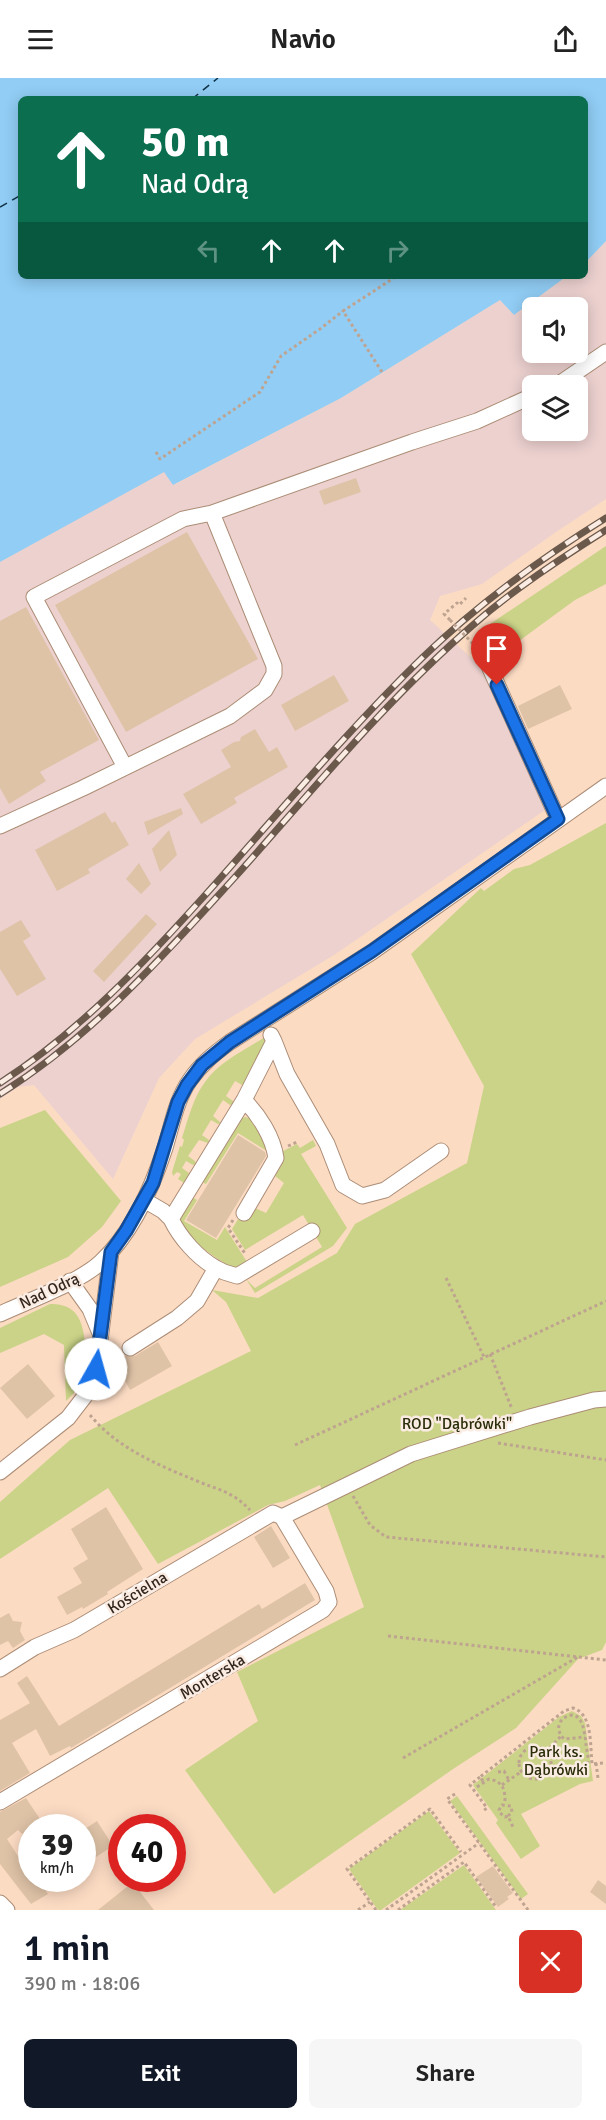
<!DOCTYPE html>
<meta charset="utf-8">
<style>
body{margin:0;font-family:Signika,sans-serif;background:#f6f6f6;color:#222;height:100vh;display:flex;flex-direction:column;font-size:22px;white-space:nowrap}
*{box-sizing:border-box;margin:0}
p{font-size:20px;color:#767676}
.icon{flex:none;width:33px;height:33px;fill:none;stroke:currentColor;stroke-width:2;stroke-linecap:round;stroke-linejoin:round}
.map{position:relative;height:1832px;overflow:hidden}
.details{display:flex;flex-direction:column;background:#fff;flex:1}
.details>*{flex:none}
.guide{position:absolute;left:18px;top:18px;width:570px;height:183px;border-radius:9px;box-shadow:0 3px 15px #0003;background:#0b6e4f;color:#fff;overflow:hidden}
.buttons{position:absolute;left:522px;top:219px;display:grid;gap:12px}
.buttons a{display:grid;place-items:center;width:66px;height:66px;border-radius:9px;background:#fff;box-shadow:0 3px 15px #0003;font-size:30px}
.speed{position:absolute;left:18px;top:1736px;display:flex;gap:12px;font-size:30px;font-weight:700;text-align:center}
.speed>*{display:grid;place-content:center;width:78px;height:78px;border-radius:50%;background:#fff;box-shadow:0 3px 15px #0003;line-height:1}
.speed small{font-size:15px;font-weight:400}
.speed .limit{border:9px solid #d22;background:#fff;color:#111}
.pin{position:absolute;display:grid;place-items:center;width:51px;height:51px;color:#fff;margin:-62px -26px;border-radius:50% 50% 50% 0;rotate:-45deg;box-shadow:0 0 6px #0007}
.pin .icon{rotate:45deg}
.me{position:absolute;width:66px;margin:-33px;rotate:7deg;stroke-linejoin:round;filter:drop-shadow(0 0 4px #0008)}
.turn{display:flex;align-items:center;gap:21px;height:126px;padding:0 24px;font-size:27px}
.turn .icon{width:78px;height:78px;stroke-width:2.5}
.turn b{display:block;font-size:42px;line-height:51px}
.lanes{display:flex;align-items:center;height:57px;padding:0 24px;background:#0003;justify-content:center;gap:30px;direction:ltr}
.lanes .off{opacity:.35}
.round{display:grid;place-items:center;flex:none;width:63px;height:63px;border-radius:9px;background:#f6f6f6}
.overview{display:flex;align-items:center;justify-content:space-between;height:102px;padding:0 24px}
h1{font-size:36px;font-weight:600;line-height:45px;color:#111827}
.button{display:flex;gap:12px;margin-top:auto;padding:12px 24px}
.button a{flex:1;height:69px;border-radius:9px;background:#111827;color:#fff;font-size:24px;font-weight:600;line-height:69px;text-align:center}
.button a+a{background:#f6f6f6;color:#222}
header{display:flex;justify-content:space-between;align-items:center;height:78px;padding:0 24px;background:#fff;font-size:27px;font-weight:600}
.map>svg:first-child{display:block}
</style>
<header><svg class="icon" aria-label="menu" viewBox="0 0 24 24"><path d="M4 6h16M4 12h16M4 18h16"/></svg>Navio<svg class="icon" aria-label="share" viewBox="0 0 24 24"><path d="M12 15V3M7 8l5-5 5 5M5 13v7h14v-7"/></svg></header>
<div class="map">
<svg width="606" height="1832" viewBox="0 0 606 1832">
<rect width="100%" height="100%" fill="#fcdbc3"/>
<!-- industrial -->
<path fill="#ecd1cf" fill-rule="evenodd" d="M606 163V421L556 454 482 506 440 518 430 542 479 587 545 732 334 877 195 961 159 1000 113 1101 34 1007 18 1009 0 1021V484L165 393 174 407 341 320 500 222 514 237 567 198H585V185ZM532 230H578V274H532ZM532 308H578V352H532Z"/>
<!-- green -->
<path fill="#cad387" d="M606 468V506L575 522 504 574 498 582 487 548Z
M606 745V1564L602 1572 578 1581 516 1650 453 1691 274 1816 185 1692 258 1643 237 1594 364 1529 320 1407 285 1423 268 1427 158 1486 108 1410 0 1481V1424L70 1362 251 1273 226 1224 212 1212 258 1220 337 1175 355 1146 467 1085 484 1008 411 876 481 810 484 813 514 791 530 787Z
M265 959 268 962 244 1008 235 1003 226 1018 233 1023V1026L230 1027 223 1022 213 1038 221 1045 218 1046 211 1042 202 1057 209 1062 208 1065 199 1062 188 1078 195 1083 196 1086 193 1087 186 1083 182 1090 189 1095 184 1105 178 1101 181 1096 177 1094 173 1098 172 1094 180 1068 182 1069 184 1062 182 1060C188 1041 193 1020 205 1004 219 984 245 972 265 959Z
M45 1032 121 1123 102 1149 68 1179 0 1209V1050Z
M245 1039 252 1041 270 1075 238 1055 206 1106 202 1104 240 1041Z
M313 1062 316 1068 301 1076 347 1150 333 1168 255 1215 246 1201 255 1210 322 1169 303 1137 245 1172 232 1151 240 1138 255 1130 266 1135 284 1105 275 1098 282 1086 281 1074 297 1066 300 1070Z
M192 1119 197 1122 184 1143 217 1162 225 1149 247 1184 236 1190C223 1188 177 1153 180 1140 182 1133 189 1125 192 1119Z
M50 1226C58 1226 66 1227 72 1232 88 1244 87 1283 82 1300 79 1309 74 1316 66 1323L64 1267 44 1256 0 1275V1250Z
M572 1633 581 1638 585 1645 593 1703 580 1706 521 1736 540 1768 521 1781 496 1745 498 1742 473 1707 559 1639Z
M457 1718 528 1816 521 1821 450 1723Z
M429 1733 460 1775 381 1832H378L349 1791Z
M464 1787 496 1832H400Z"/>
<!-- water -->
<path fill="#91cdf5" d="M0 0H606V163L585 185V21H21V198H567L514 237 500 222 341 320 173 407 164 394 0 484Z"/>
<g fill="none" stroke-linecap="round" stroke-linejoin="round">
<!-- ferry -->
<path stroke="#103246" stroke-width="1.5" stroke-dasharray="8 6" stroke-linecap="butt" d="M192 21 218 0
M0 129 21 117"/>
</g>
<!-- building -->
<path fill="#dfc3a7" d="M356 400 361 414 324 427 319 413Z
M187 454 258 581 126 654 55 527Z
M26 529 99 662 40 694 46 703 9 726 0 710V543Z
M334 597 349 623 295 653 281 627Z
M560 607 572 631 528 651 518 628Z
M255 651 269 674 277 669 288 689 234 720 237 725 201 746 183 716 231 689 221 672 234 664 240 663 241 659Z
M181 730 183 736 148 757 144 744Z
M105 734 112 745 115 743 129 767 88 791 90 795 57 813 35 772Z
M169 752 177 777 160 794 152 771Z
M139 785 151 806 141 816 126 801Z
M146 836 157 846 104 904 93 893Z
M21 842 31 858 23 863 46 901 17 918 0 891V854Z
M238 1057 265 1074 266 1078 216 1160 186 1142Z
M158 1264 172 1288 130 1312 120 1293 124 1291 119 1282 125 1278H135Z
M28 1286 55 1318 27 1341 0 1310Z
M106 1429 143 1491 107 1514 108 1516 83 1531 82 1529 67 1537 57 1519 82 1505 73 1490 88 1481 71 1451Z
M271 1448 290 1480 273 1490 254 1459Z
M305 1505 315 1522 71 1670 70 1668 50 1678 36 1651 12 1665 30 1695 0 1713V1642L30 1625 17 1605 27 1598 59 1648 259 1526 262 1531Z
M9 1535 13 1543 22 1544 20 1553 25 1562 13 1570 8 1563 0 1567V1540Z
M26 1720 42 1744 22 1756 18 1752 7 1761 23 1786 27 1784 32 1791V1800H37L48 1816 31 1826 0 1786V1734Z
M97 1743 113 1768 82 1788V1753Z
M493 1788 513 1815 507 1819 509 1821 498 1829 476 1799Z
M138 1800H141L148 1808 140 1814 154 1832H98Z
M598 1802 606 1808V1826L590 1814Z"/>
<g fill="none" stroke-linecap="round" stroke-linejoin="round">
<!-- minor casing -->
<g stroke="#ac8d76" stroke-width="17">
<path id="minor" d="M556 308 606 274
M488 586 558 741
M125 689 34 519 183 441 212 435
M0 748 83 710 230 638 265 612 274 596V588L212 435 412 364 477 343 532 318
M274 963 287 996 327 1066 343 1107 362 1118 385 1112 441 1073
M144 1122 163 1133 171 1141
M244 1135 276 1080C273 1059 259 1037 244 1022L274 963 271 957
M216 1190 224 1194 237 1198 312 1153
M70 1203 90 1231 100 1255
M0 1236C28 1223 80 1204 101 1184 133 1154 152 1110 165 1070 172 1047 176 1022 190 1002 201 986 215 975 230 964L372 874 606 708
M130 1270 177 1240 197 1223 216 1190C198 1180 180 1160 171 1141L244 1022
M0 1394 68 1340 88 1314 97 1287 111 1174
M282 1439 411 1376 530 1339 594 1322 606 1321
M0 1591 35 1569 74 1552 273 1435 282 1439 326 1513 329 1524 323 1532 0 1724
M0 1825 7 1832"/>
</g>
<!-- path -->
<path stroke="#bea490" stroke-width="3" stroke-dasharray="3 3" stroke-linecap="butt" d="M382 294 343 233 397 198
M156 374 160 381 260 314 281 278 320 251 343 233
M450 542 444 536 457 525 459 527 466 520
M288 1068 297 1064
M233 1142 228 1150 246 1177
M446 1200 484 1279
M490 1276 512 1331
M90 1337C117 1370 158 1387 197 1403 218 1412 232 1413 250 1432
M498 1365 606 1382
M295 1367 606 1223
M353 1418 370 1447 386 1459 606 1479
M388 1558 606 1582
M519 1685a16 16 0 1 1 32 0a16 16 0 1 1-32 0Z
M546 1674 561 1658
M403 1680 578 1579
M596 1685 598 1700
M551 1689C562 1695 589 1703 588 1680 588 1675 586 1670 586 1666 585 1658 584 1648 580 1642 577 1638 576 1638 572 1637 559 1639 554 1651 564 1661L585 1659
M498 1694 504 1693 509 1702
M480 1699 470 1707 487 1730 483 1733
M483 1703 480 1699 564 1633 573 1630C593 1636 590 1668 592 1686L603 1685
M502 1707 522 1693
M477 1709 489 1701C504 1704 505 1712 505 1725
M455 1716 447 1721 528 1832
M508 1738 512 1734 511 1728 502 1727 499 1732 500 1735 505 1739 508 1738 513 1749
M358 1832 370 1824
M376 1832 347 1791 430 1731 461 1774
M386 1832 479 1765
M398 1832 464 1784 496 1829"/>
<!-- minor -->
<use href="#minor" stroke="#fff" stroke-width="15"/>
<!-- rail casing -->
<g stroke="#6b594c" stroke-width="7">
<path id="rail" d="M0 1005C80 953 144 885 207 815 278 736 346 654 422 580 478 526 540 481 606 440
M0 1016C93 958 163 878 236 798 312 713 386 622 473 547 514 511 560 481 606 452"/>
</g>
<!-- rail -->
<use href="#rail" stroke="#faece3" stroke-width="4.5" stroke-dasharray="14" stroke-linecap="butt"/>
<!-- path-bridge -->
<path stroke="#bea490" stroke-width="3" stroke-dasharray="3 3" stroke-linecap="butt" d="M450 542 481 574"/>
</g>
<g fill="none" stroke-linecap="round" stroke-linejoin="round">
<!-- route casing -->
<g stroke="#114b97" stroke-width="15">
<path id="route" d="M96 1291 111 1174 126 1153 153 1105 178 1024 187 1007 202 987 230 964 372 873 558 741 497 607"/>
</g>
<!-- route -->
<use href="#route" stroke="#1a73e8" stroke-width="10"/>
</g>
<g text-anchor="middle" stroke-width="5" stroke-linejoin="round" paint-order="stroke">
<!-- street labels -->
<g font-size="16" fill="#33261d" stroke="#faece3">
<text transform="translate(49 1212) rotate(-25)" y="6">Nad Odrą</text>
<text transform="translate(137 1514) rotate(-31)" y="6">Kościelna</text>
<text transform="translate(212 1598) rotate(-31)" y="6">Monterska</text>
</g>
<!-- park labels -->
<g font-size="16" fill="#2a2d09" stroke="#faece3">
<text x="457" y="1351">ROD "Dąbrówki"</text>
<text x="556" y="1679">Park ks.<tspan x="556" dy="18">Dąbrówki</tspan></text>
</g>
</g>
</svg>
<div class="buttons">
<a><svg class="icon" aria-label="sound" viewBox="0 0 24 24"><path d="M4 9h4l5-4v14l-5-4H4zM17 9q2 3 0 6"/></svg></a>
<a><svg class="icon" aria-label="layers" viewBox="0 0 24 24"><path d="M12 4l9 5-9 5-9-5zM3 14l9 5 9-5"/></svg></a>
</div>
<div class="speed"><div>39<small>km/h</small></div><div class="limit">40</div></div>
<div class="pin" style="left:497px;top:607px;background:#d93025"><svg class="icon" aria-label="arrive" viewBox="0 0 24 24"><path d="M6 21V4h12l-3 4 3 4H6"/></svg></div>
<svg class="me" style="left:96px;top:1291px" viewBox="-20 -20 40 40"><circle r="19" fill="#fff"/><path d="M0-13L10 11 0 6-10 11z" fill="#1a73e8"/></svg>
<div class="guide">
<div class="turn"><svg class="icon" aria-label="ahead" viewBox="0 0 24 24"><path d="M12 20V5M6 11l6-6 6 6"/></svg><div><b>50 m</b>Nad Odrą</div></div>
<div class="lanes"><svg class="icon off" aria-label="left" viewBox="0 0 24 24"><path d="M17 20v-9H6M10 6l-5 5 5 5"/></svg><svg class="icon" aria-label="ahead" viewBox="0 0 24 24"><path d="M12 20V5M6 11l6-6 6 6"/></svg><svg class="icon" aria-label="ahead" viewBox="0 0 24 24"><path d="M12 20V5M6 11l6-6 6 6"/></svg><svg class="icon off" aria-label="right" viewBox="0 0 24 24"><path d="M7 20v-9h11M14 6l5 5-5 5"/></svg></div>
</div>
</div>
<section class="details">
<div class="overview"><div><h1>1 min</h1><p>390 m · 18:06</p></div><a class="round" style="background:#d93025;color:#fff"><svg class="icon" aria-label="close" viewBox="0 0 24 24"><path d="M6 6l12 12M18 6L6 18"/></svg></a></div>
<div class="button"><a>Exit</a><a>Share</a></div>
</section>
